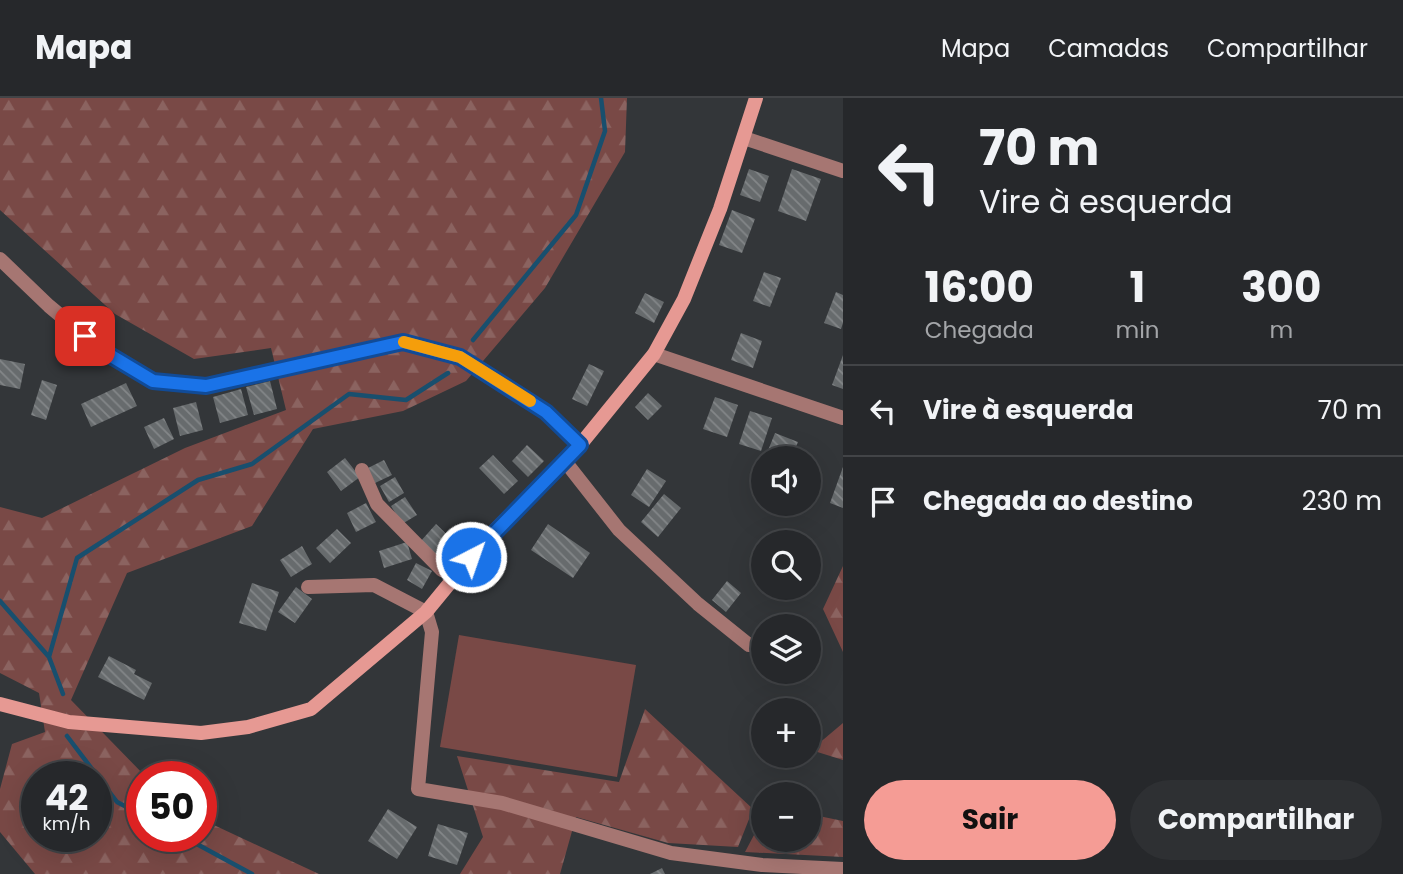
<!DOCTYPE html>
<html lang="pt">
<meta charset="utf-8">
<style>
body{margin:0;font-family:Poppins,sans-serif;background:#2e3033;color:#f1f3f6;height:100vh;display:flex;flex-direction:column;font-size:26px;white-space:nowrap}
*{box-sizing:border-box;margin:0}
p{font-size:23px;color:#a4a6a9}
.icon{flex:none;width:38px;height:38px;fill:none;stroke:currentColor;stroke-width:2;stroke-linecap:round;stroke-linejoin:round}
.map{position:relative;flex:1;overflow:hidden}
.panel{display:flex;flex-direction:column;background:#26282b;width:560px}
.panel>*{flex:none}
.hud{background:#26282b;color:#f1f3f6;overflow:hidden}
.tools{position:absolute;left:751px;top:348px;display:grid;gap:14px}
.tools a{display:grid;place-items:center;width:70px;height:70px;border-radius:50%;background:#26282b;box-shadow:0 7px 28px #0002,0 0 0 2px #424447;font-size:35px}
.speed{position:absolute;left:21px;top:663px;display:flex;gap:14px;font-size:35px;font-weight:700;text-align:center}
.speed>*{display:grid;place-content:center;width:91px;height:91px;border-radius:50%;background:#26282b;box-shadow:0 7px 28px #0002,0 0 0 2px #424447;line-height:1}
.speed small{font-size:18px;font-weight:400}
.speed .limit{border:10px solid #d22;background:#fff;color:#111}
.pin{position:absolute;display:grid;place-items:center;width:60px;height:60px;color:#fff;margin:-30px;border-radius:14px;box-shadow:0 4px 10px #0006}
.me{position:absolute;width:77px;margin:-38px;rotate:41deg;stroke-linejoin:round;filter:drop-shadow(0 0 5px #0008)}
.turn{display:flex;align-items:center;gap:24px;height:147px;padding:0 21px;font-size:32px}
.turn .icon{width:91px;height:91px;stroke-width:2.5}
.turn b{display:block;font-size:49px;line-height:60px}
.eta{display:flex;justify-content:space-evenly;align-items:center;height:119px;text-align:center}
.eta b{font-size:42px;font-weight:700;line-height:49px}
.cta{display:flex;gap:14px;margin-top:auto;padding:14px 21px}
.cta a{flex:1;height:80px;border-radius:42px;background:#f59c95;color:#111;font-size:28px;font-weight:700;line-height:80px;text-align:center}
.cta a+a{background:#2e3033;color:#f1f3f6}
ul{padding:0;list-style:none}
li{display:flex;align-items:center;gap:21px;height:91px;padding:0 21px;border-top:2px solid #424447}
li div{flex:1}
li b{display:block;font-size:26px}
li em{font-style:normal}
header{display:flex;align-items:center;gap:42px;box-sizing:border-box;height:98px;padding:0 35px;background:#26282b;border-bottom:2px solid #424447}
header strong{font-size:33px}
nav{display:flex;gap:38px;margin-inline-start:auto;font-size:24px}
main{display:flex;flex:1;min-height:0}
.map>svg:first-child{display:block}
</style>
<header>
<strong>Mapa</strong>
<nav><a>Mapa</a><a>Camadas</a><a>Compartilhar</a></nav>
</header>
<main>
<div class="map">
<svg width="843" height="776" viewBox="0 0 843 776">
<defs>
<pattern id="forest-firs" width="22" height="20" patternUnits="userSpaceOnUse" patternTransform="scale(1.75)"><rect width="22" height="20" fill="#794946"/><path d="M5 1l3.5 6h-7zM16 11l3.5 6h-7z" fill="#8b6360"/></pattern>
<pattern id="building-back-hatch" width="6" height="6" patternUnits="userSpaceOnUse" patternTransform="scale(1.75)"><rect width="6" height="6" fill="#676b6d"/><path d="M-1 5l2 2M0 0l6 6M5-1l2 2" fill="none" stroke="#838688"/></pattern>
</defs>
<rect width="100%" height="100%" fill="#333639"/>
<!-- forest -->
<path fill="url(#forest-firs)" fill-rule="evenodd" d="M0 0H627L625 54 545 190 466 283 403 313 313 331 252 428 127 475 71 602 146 679H142V738H201V721L319 776H35L0 734V691L12 646 45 634 39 595 0 575V409L42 420 185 350 286 312 271 250 194 261 115 216 0 112ZM37 679H96V738H37Z
M843 468V554L823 511Z
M645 611 753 711 738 749 668 745 576 719 560 776H460L483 739 457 658 619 684Z
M843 625V662L811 652Z
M809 716 843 723V759L745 754 763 720V742H808Z"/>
<!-- pitch -->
<path fill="#794946" d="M459 537 636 567 617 679 440 649Z"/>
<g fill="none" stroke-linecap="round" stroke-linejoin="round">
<!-- stream -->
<path stroke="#184f6e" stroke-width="4.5" d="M473 242 576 117 605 33 601 0
M0 503 49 559
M63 596 49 559 77 460 198 382 252 366 349 296 406 302 448 275
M67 638 117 704 142 717
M182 738 252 776"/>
</g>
<!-- building -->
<path fill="url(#building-back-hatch)" d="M749 71 769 78 760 104 740 97Z
M792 71 821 81 806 123 778 113Z
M732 112 755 121 742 155 719 147Z
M764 174 781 180 770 209 753 203Z
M836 194 843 197V225L841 231 824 225Z
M645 195 664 204 654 225 635 215Z
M741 235 762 243 753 270 731 262Z
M843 257V291L832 287Z
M0 261 25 266 20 291 0 287Z
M589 266 604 273 587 308 572 301Z
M42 282 57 287 46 322 31 317Z
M270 283 277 311 254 317 246 289Z
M126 285 137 308 91 329 81 306Z
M241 291 248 317 220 325 213 299Z
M648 295 662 308 648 322 635 309Z
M715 299 738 307 727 339 703 331Z
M196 304 203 332 180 338 173 310Z
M750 313 772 320 761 353 739 346Z
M164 320 174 341 154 351 144 329Z
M775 335 798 344 791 360H765Z
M527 347 544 363 528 379 512 363Z
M493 357 518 383 504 396 479 370Z
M345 360 360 379 341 393 327 374Z
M384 362 392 377 375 385 368 370Z
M843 369V410L830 405Z
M647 371 666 383 649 409 631 397Z
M395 379 404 395 389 404 380 388Z
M664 396 681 410 658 439 641 424Z
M405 399 417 417 402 426 391 408Z
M366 405 376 424 356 434 347 415Z
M436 426 461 450 445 467 420 444Z
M548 426 590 455 573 480 531 452Z
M337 431 351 445 330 465 316 450Z
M407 444 412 461 384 470 379 453Z
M302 448 312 466 291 479 280 462Z
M416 465 432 473 422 491 407 482Z
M727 483 741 495 726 514 712 502Z
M252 485 279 494 266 533 239 525Z
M296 489 312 501 295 525 278 514Z
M109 558 136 572 134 576 152 585 144 602 98 579Z
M388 711 417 729 397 761 368 743Z
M438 726 468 735 457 767 428 758Z
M662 770 665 776H650Z"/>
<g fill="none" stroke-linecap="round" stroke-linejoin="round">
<!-- minor -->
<path stroke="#a67672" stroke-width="14" d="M744 40 843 73
M0 161 49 208 103 253 153 283 206 288 403 244 460 259 546 314 580 347
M654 256 843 320
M564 362 619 432 698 506 749 547
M362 372 377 406 442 472 456 478
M308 489 374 487 426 514 432 534 418 691 502 705 671 755 762 767 843 771"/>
<!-- secondary -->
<path stroke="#e69993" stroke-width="14" d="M0 606 69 624 201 635 248 629 311 611 426 514 486 441 580 347 654 256 684 201 720 111 756 0"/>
</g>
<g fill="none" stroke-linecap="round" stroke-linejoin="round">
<!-- route casing -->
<g stroke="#114b97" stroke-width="18">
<path id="route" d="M85 238 103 253 153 283 206 288 403 244 460 259 546 314 580 347 471 459"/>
</g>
<!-- route -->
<use href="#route" stroke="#1a73e8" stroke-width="12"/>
<!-- slow -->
<path stroke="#f59e0b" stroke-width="12" d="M404 244 460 259 530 303"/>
</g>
</svg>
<div class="tools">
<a><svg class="icon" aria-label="sound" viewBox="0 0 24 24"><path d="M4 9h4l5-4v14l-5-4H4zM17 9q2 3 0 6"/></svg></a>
<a><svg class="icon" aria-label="search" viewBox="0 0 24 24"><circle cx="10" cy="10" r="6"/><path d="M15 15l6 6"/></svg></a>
<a><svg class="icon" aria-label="layers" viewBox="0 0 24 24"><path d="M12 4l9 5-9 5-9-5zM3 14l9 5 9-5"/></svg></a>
<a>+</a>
<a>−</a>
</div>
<div class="speed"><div>42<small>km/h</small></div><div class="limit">50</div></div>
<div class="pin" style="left:85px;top:238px;background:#d93025"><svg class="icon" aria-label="arrive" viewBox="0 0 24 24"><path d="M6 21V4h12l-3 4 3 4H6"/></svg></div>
<svg class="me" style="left:471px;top:459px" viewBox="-20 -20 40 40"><circle r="17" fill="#1a73e8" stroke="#fff" stroke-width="3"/><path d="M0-11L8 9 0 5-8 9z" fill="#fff"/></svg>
</div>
<section class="panel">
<div class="hud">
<div class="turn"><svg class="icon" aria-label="left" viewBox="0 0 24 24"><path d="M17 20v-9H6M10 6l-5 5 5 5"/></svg><div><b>70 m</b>Vire à esquerda</div></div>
</div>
<div class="eta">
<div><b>16:00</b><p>Chegada</p></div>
<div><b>1</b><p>min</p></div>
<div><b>300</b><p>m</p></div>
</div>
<ul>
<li><svg class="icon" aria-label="left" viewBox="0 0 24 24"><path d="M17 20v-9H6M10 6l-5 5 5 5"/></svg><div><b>Vire à esquerda</b></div><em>70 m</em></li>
<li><svg class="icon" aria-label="arrive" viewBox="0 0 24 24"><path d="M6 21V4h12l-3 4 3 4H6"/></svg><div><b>Chegada ao destino</b></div><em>230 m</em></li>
</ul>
<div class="cta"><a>Sair</a><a>Compartilhar</a></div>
</section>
</main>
